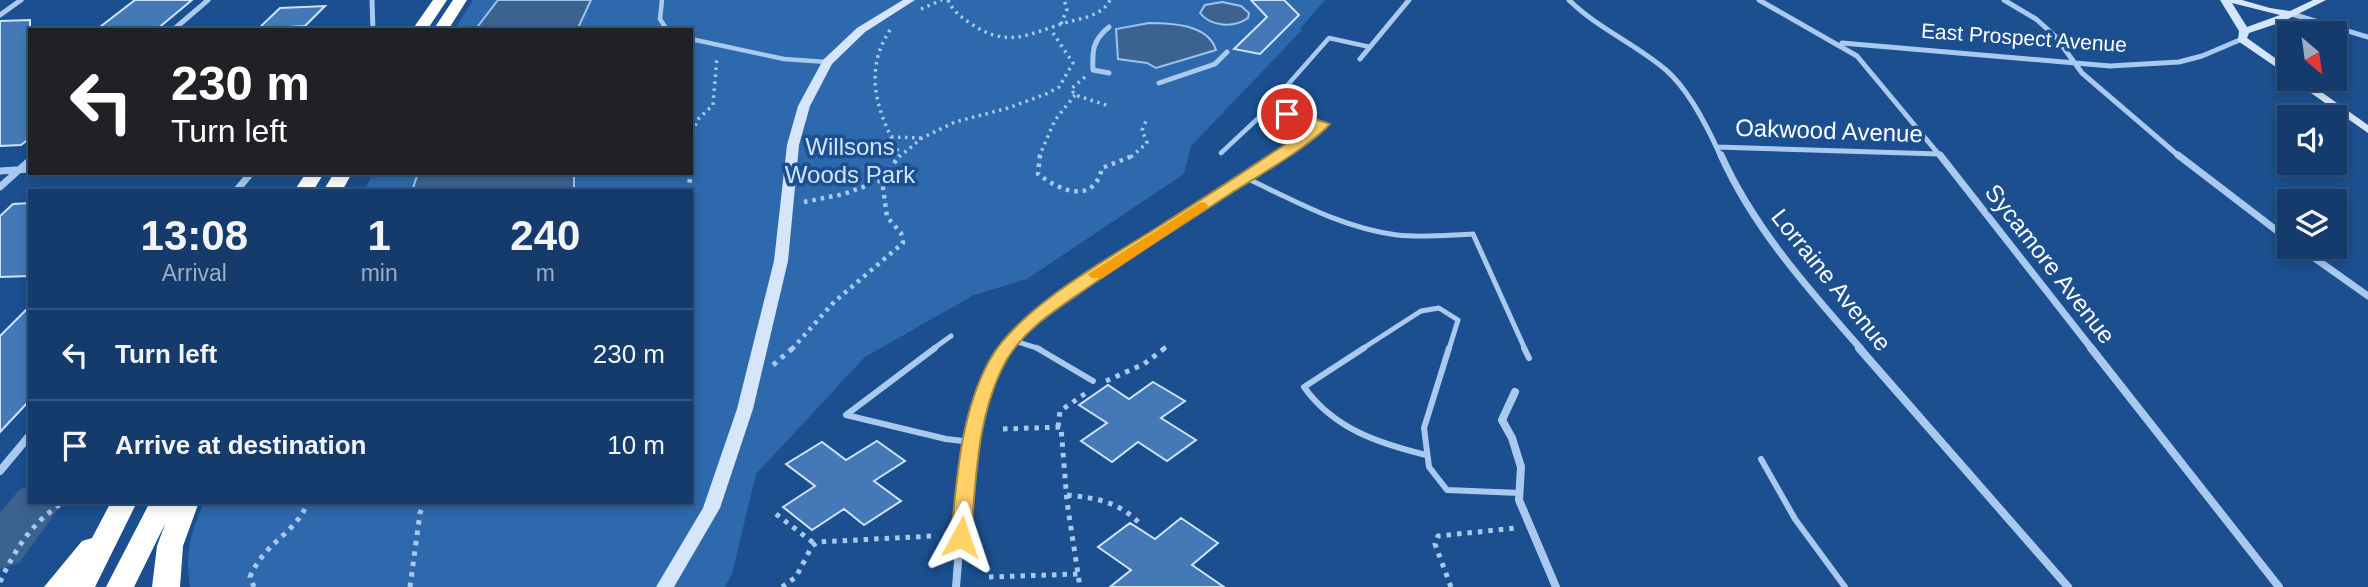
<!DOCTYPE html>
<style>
body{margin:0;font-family:Arial,sans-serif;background:#1d4271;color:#f1f3f6;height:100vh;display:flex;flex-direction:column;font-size:26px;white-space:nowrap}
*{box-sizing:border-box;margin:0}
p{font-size:23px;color:#9dadc1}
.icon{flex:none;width:38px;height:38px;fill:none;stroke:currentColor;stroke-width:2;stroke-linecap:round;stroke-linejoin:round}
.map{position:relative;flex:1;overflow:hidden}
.drawer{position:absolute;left:28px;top:189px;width:665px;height:315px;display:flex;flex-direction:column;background:#143b6b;border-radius:0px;box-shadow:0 4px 10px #0003,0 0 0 2px #33557e}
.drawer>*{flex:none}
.hud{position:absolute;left:28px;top:28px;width:665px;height:147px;border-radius:0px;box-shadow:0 4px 10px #0003,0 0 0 2px #33557e;background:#202124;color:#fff;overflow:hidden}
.needle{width:46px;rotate:151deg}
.controls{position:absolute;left:2277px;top:21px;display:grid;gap:14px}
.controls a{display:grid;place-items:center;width:70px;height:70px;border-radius:0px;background:#143b6b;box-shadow:0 4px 10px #0003,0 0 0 2px #33557e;font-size:35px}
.pin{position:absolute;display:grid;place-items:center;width:60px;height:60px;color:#fff;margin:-30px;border:4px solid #fff;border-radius:50%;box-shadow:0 2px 7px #0007}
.me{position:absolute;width:77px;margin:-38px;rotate:5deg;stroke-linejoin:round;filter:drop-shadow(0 0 5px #0008)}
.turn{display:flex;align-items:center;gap:24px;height:147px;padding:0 28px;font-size:32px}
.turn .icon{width:91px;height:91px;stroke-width:2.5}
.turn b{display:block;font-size:49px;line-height:60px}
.eta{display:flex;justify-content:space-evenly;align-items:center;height:119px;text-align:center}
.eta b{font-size:42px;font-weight:600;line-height:49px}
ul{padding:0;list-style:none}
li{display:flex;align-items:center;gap:21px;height:91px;padding:0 28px;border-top:2px solid #33557e}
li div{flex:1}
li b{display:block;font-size:26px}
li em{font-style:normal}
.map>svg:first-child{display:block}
</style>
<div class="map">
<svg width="2368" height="587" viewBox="0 0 2368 587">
<rect width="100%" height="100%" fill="#1b4f8f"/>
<!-- green -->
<path fill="#2e69ad" d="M473 0H1325L1299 30 1303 29 1191 146 1184 174 1027 279 974 295 865 357 756 474 732 574 725 587H190C185 552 190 534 204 502H691V191H364L373 173H691V30H454Z"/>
<!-- water -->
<path fill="#3c6290" stroke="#9cc4f0" stroke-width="2" d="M498 0H591L577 30H475Z
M1222 2 1241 6 1249 13 1248 18C1234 28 1211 27 1200 13L1205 5Z
M1149 23C1171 23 1208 24 1216 50L1156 68 1147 63 1118 59 1116 29Z
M418 173H574V191H412Z"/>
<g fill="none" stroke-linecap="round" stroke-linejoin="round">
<!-- river -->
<path fill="#3c6290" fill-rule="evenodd" d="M30 486V502H63L19 563 0 569V513L20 489Z"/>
</g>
<!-- building -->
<path fill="#4478b7" stroke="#cfe3fa" stroke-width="2" d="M135 0H192L156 30H96Z
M1251 0H1284L1299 15 1260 54 1234 49 1267 17Z
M325 6 305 26 258 29 280 8Z
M30 20V138L21 145 0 146V21Z
M30 203V276L0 277V216L13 204Z
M30 306V400L0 432V336Z
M1153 382 1185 401 1161 418 1196 440 1167 461 1138 442 1112 462 1081 441 1107 423 1079 405 1108 385 1129 399Z
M877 441 905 461 874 481 901 501 864 525 844 509 812 530 783 507 815 486 786 464 822 442 846 460Z
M1181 518 1218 543 1192 565 1224 587H1110L1131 570 1098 547 1130 523 1155 539Z"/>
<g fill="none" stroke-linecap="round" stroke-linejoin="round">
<!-- path-far2 -->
<path stroke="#a9c9ee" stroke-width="3.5" stroke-dasharray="2.5 4.5" stroke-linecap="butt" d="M948 0C953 11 961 17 970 23 1009 50 1029 33 1068 22 1083 18 1103 15 1110 0
M921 9 942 0
M1061 24 1067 9 1064 0
M890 30C862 73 878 113 900 155
M1085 77 1071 89 1075 95 1109 106
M891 137 921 138
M691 139 697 120 713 105 717 57
M899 157 922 138 955 122 1008 108 1046 94 1059 87 1073 63 1051 30
M1039 157 1055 120 1075 95
M1131 157 1147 143 1142 130 1146 121"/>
<!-- path-far1 -->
<path stroke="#a9c9ee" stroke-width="4.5" stroke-dasharray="3.5 5" stroke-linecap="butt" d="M1040 155 1038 174C1060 191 1094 205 1102 168L1135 155
M688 191 691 173
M804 202 844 194 882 180 900 155
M792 349 834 302 903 243 901 233 887 217 882 180
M1163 349 1169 345"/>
<!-- path -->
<path stroke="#a9c9ee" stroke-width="5" stroke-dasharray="4.5 6" stroke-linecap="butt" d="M773 365 793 348
M1106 381 1144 364 1165 348
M1058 427 1060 411 1086 393
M1003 429 1061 427 1067 502 1080 587
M1067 495C1097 498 1120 502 1141 525
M776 514 815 544
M989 577 1078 574
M0 582C15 549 33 521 64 502
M254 587 250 577C266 540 295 535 308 502
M410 587 420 513 425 502
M782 587 796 577 812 546 818 542 933 536
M1451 587 1435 544 1438 536 1516 528"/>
<!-- lane-far2 -->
<path stroke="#a9c9ee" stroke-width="4.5" d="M662 0 660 19 667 30
M691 39 784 59 827 62
M1284 89 1329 38 1370 47
M1221 153 1268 109 1324 124"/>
<!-- lane-far1 -->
<path stroke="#a9c9ee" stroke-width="5" d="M1244 177C1293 200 1342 228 1397 235 1422 238 1448 235 1473 234L1525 349
M1012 340 1040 349
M933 349 951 336
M1362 349 1421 311 1439 308 1458 320 1449 349"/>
<!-- lane -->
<path stroke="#a9c9ee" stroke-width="6" d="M935 348 846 415 946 439 972 442
M1037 348 1093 381
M1364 348 1304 387C1334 429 1378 443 1426 455
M1449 348 1424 428 1429 467 1447 490 1520 493
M1524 348 1529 358
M1761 459 1795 519 1845 587"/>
<!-- street-far2 -->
<path stroke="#a9c9ee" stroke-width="5" d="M372 0 373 30
M1569 0C1597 28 1636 44 1666 70 1688 89 1709 130 1721 157
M1759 0 1857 56 1941 157
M2004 0 2036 19 2055 36 2082 73 2180 157
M2292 14 2368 37
M0 15 21 0
M1109 27C1093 40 1092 50 1093 70L1109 73
M173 30 208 0
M1842 43 2110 66 2179 62 2202 56 2242 39
M1360 59 1409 0
M1159 83 1215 64 1227 52
M1717 147 1939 154
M1278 157 1324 124"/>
<!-- street-far1 -->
<path stroke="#a9c9ee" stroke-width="7" d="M1721 155C1753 227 1809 290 1861 349
M1940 155 2092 349
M2178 155 2289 240
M0 171 30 169
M0 187 30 160
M236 191 251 173
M2299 247 2368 296
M1005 349 1025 326 1067 292 1280 155"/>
<!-- street -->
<path stroke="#a9c9ee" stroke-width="8" d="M1859 348 2068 587
M2091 348 2279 587
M1515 392 1502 420 1512 438 1521 467 1519 500 1556 587
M0 471 30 435
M956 587C963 507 961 418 1007 348"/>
<!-- secondary -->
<path fill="#d6e6fa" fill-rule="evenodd" d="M903 0H915L865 32 832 64 810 106 799 145 788 261 753 409 720 508 674 587H656L703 508 737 409 774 261 787 145 798 106 823 60 857 28Z
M2220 0H2242L2270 8 2290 11 2313 0H2326L2282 22 2249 33 2247 38 2289 68V76L2238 41 2239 31ZM2232 3 2280 15 2247 27Z
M2291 79H2303L2368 125V133Z"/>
<!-- highway -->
<path fill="#fff" fill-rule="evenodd" d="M433 0H447L427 30H412Z
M453 0H467L448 30H433Z
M306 173H324L313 191H294Z
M334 173H352L342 191H323Z
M111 502H137L95 587H44L82 541 92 538Z
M150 502H199L183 546 180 587H152L157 546 165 524 134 587H106Z"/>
</g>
<!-- route -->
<path fill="#ffd166" stroke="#a68842" stroke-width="2" d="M1287 110 1330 124C1309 147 1258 176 1230 194 1184 224 1138 253 1093 284 1061 307 1026 326 1006 361 977 414 976 478 971 537L968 542 961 544 954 542 951 537C957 478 960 415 989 361 1018 308 1106 260 1158 227 1210 194 1262 161 1313 125L1282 117V111Z"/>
<!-- slow -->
<path fill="#f59e0b" d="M1201 202 1206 203 1208 206 1206 209 1102 278H1091L1088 274Z"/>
<g text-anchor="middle" stroke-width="7" stroke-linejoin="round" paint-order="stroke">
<!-- far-street labels -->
<g font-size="21" fill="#fff" stroke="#1b4f8f">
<text transform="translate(2024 38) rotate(4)" y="7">East Prospect Avenue</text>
</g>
<!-- street labels -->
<g font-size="24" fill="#fff" stroke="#1b4f8f">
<text transform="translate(1829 131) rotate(2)" y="8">Oakwood Avenue</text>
<text transform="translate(2050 264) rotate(52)" y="8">Sycamore Avenue</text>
<text transform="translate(1831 280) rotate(51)" y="8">Lorraine Avenue</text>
</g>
<!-- park labels -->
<g font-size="24" fill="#cfe3fa" stroke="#1b4f8f">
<text x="850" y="155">Willsons<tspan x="850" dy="28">Woods Park</tspan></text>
</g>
</g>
</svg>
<div class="controls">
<a><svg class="needle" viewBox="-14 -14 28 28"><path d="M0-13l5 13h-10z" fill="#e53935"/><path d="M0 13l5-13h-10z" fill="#9dadc1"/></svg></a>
<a><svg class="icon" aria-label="sound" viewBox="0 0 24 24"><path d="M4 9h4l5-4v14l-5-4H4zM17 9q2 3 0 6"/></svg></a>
<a><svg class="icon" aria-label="layers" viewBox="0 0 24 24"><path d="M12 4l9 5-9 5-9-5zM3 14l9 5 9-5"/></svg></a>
</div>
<div class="pin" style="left:1287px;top:114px;background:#d93025"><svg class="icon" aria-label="arrive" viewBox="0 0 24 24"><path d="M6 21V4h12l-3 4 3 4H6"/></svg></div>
<svg class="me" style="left:961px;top:537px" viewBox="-20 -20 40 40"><path d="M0-17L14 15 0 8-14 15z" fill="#ffd166" stroke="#fff" stroke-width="4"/></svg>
<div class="hud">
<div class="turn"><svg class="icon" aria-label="left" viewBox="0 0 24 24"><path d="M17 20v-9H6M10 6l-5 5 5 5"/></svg><div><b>230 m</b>Turn left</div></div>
</div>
<section class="drawer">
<div class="eta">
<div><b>13:08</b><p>Arrival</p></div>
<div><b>1</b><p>min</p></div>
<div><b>240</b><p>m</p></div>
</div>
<ul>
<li><svg class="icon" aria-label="left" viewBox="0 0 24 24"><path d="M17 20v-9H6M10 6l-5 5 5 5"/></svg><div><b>Turn left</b></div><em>230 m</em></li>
<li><svg class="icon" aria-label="arrive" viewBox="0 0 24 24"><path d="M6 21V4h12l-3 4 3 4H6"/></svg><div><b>Arrive at destination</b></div><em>10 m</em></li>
</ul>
</section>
</div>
